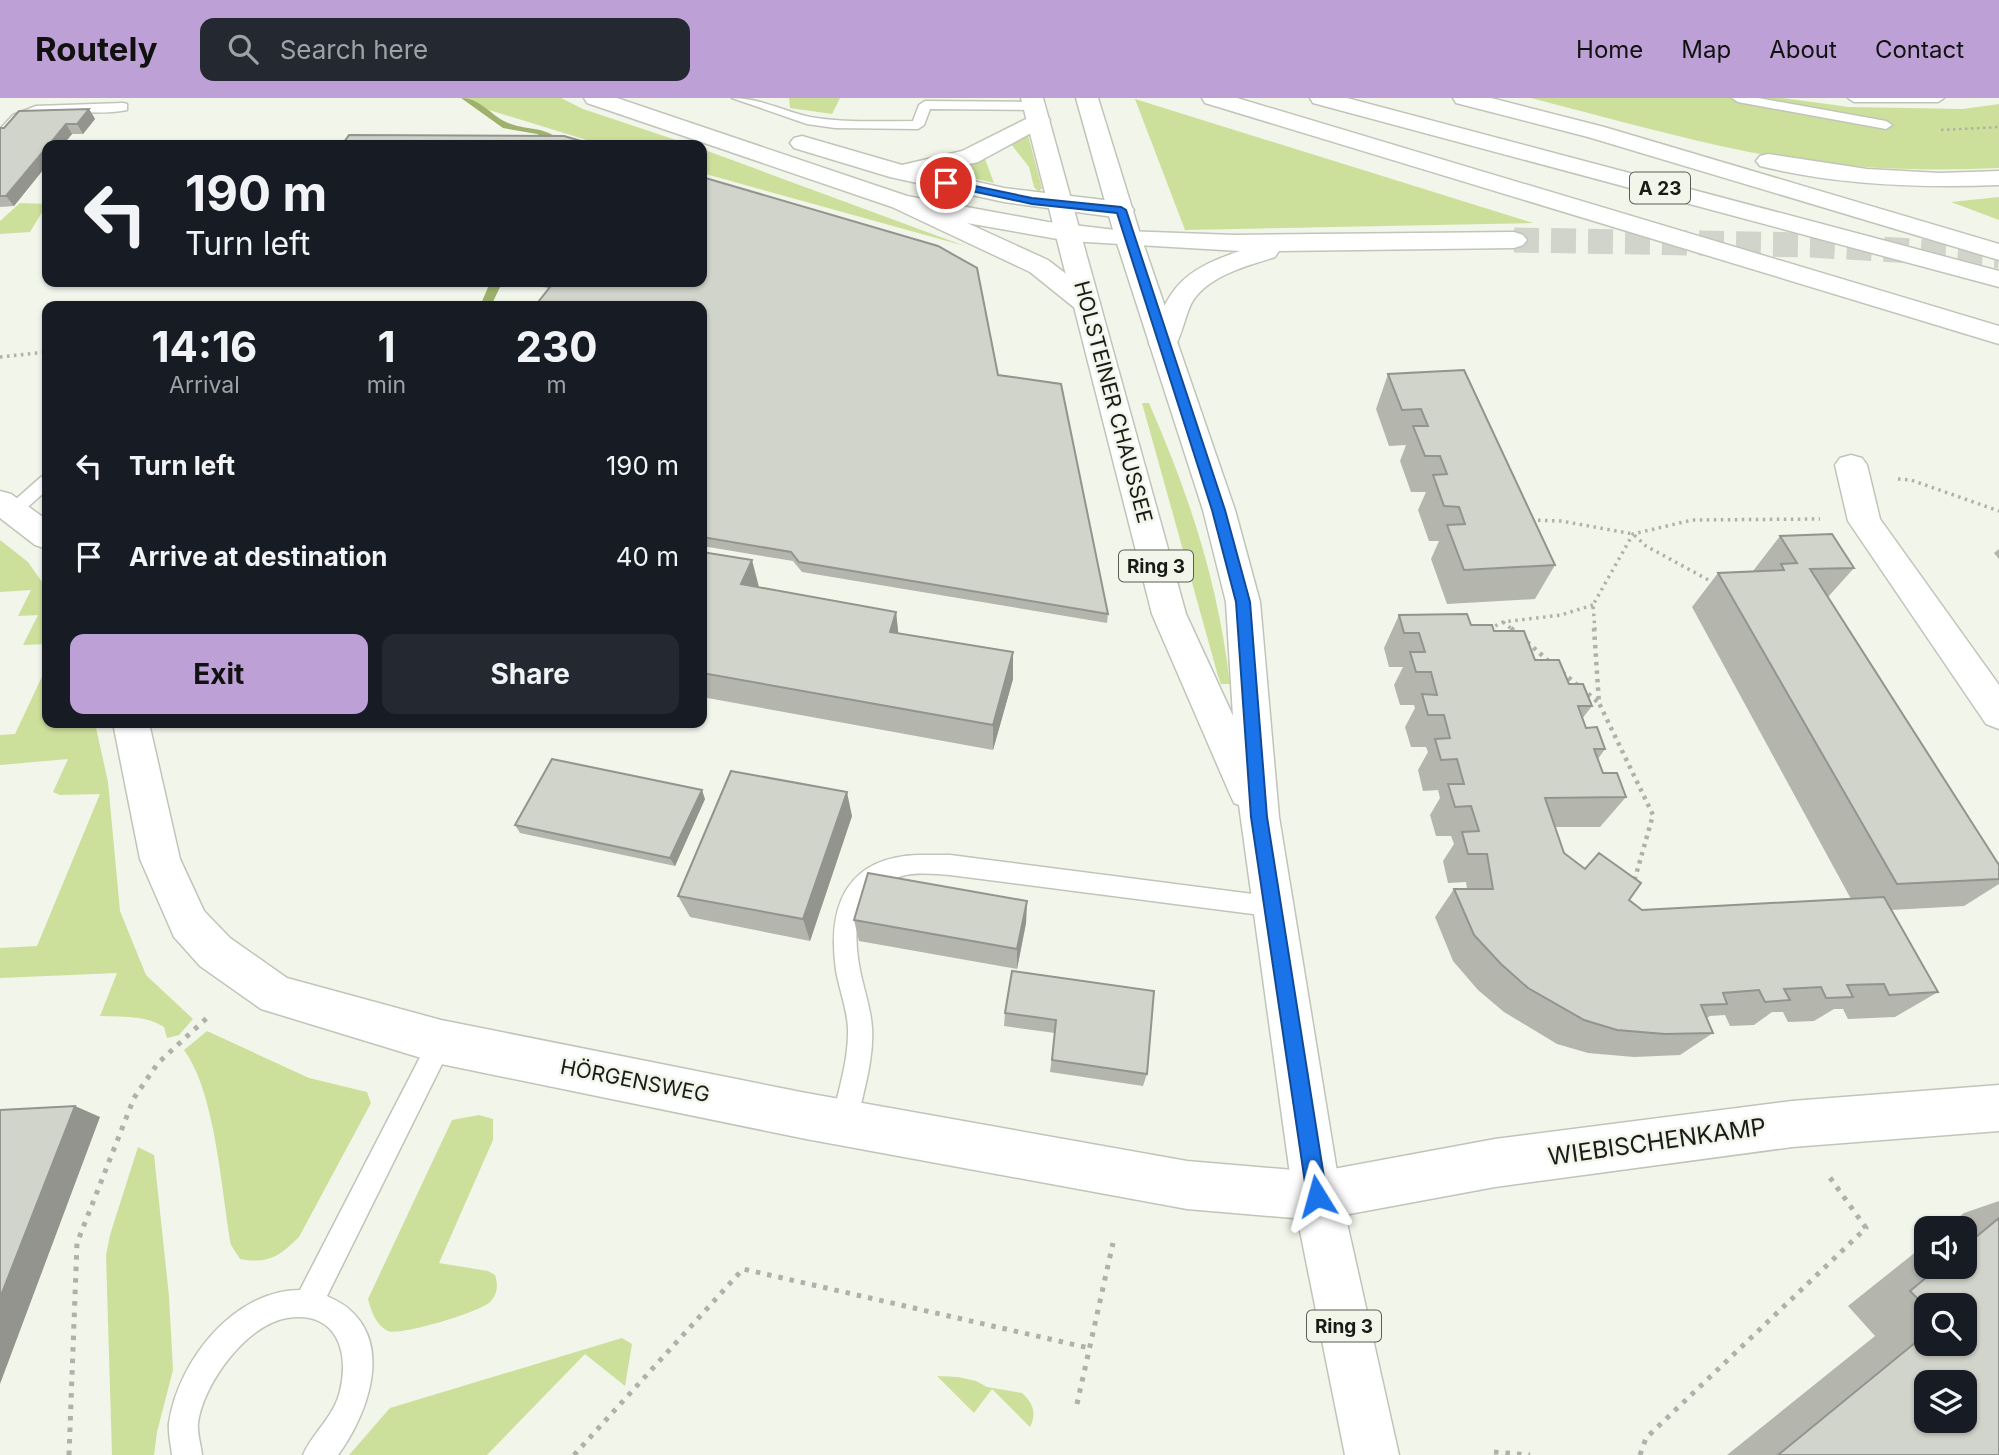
<!DOCTYPE html>
<meta charset="utf-8">
<style>
body{margin:0;font-family:Inter,sans-serif;background:#242831;color:#f1f3f6;height:100vh;display:flex;flex-direction:column;font-size:26px;white-space:nowrap}
*{box-sizing:border-box;margin:0}
p{font-size:23px;color:#9ea1a6}
.icon{flex:none;width:38px;height:38px;fill:none;stroke:currentColor;stroke-width:2;stroke-linecap:round;stroke-linejoin:round}
.map{position:relative;flex:1;overflow:hidden}
.details{position:absolute;left:42px;top:203px;width:665px;height:427px;display:flex;flex-direction:column;background:#171b24;border-radius:14px;box-shadow:0 2px 5px #0004}
.details>*{flex:none}
.guide{position:absolute;left:42px;top:42px;width:665px;height:147px;border-radius:14px;box-shadow:0 2px 5px #0004;background:#171b24;color:#f1f3f6;overflow:hidden}
.buttons{position:absolute;left:1914px;top:1118px;display:grid;gap:14px}
.buttons a{display:grid;place-items:center;width:63px;height:63px;border-radius:14px;background:#171b24;box-shadow:0 2px 5px #0004;font-size:35px}
.pin{position:absolute;display:grid;place-items:center;width:60px;height:60px;color:#fff;margin:-30px;border:4px solid #fff;border-radius:50%;box-shadow:0 2px 7px #0007}
.me{position:absolute;width:77px;margin:-38px;rotate:352deg;stroke-linejoin:round;filter:drop-shadow(0 0 5px #0008)}
.turn{display:flex;align-items:center;gap:24px;height:147px;padding:0 28px;font-size:32px}
.turn .icon{width:91px;height:91px;stroke-width:2.5}
.turn b{display:block;font-size:49px;line-height:60px}
.eta{display:flex;justify-content:space-evenly;align-items:center;height:119px;text-align:center}
.eta b{font-size:42px;font-weight:700;line-height:49px}
.cta{display:flex;gap:14px;margin-top:auto;padding:14px 28px}
.cta a{flex:1;height:80px;border-radius:14px;background:#bda0d5;color:#111;font-size:28px;font-weight:700;line-height:80px;text-align:center}
.cta a+a{background:#242831;color:#f1f3f6}
ul{padding:0;list-style:none}
li{display:flex;align-items:center;gap:21px;height:91px;padding:0 28px}
li div{flex:1}
li b{display:block;font-size:26px}
li em{font-style:normal}
header{display:flex;align-items:center;gap:42px;box-sizing:border-box;height:98px;padding:0 35px;background:#bda0d5;color:#111}
header strong{font-size:33px}
nav{display:flex;gap:38px;margin-inline-start:auto;font-size:24px}
.search{width:490px;height:63px;background:#242831;display:flex;align-items:center;gap:18px;box-sizing:border-box;padding:0 24px;border-radius:14px;color:#9ea1a6;font-size:26px}
.map>svg:first-child{display:block}
</style>
<header>
<strong>Routely</strong>
<div class="search"><svg class="icon" aria-label="search" viewBox="0 0 24 24"><circle cx="10" cy="10" r="6"/><path d="M15 15l6 6"/></svg>Search here</div>
<nav><a>Home</a><a>Map</a><a>About</a><a>Contact</a></nav>
</header>
<div class="map">
<svg width="1999" height="1357" viewBox="0 0 1999 1357">
<rect width="100%" height="100%" fill="#f1f5ea"/>
<!-- green -->
<path fill="#cce09c" d="M464 0H561L583 11 691 47H603L473 7Z
M789 0H840L832 16 790 10Z
M1531 0H1783L1849 9 1963 11 1999 6V70C1916 74 1831 70 1749 54 1676 39 1604 19 1531 0Z
M1135 1 1533 125 1185 132Z
M1028 37 1042 90 1039 94 1034 89 1029 69 1011 46Z
M702 51 965 148 702 75Z
M985 61 994 85 943 73 948 70Z
M1999 99V122L1951 104Z
M20 105 47 106 30 134 0 136V123Z
M1142 305H1149C1190 399 1218 484 1230 586H1221L1218 578Z
M0 442 28 464 47 491V546L23 547 38 517 18 518 31 492 0 494Z
M47 568V625H95L108 684 120 813 146 877 193 921 179 937 167 940 164 929C145 917 122 919 100 918L117 875 0 880V850L37 848 100 696 60 697 53 694 68 661 0 667V637L15 636Z
M207 933 309 980 367 994 371 1005 299 1139C279 1159 268 1166 240 1161L231 1147C221 1092 216 996 184 952Z
M479 1017 493 1021V1042L439 1165 488 1173 495 1177C498 1186 498 1195 491 1203 482 1214 400 1238 388 1233 376 1227 371 1213 368 1201L452 1022Z
M138 1049 154 1057 169 1198 173 1272 157 1334 154 1357H112L106 1157 110 1137Z
M622 1240 632 1246 625 1288 585 1256 487 1357H349L390 1310Z
M937 1278 958 1279 976 1283 987 1289 1022 1295C1033 1305 1037 1315 1030 1329L992 1291 974 1315Z"/>
<g fill="none" stroke-linecap="round" stroke-linejoin="round">
<!-- stream -->
<path fill="#9eb26e" fill-rule="evenodd" d="M461 0C482 0 492 20 511 26 528 32 544 29 559 41L554 44 537 36 503 30Z
M495 184 501 187 491 208H480L489 187Z"/>
<!-- motorway-tunnel -->
<path stroke="#d1d4ca" stroke-width="25" stroke-dasharray="25 12" stroke-linecap="butt" d="M1514 142 1811 147 1999 158"/>
<!-- service casing -->
<g stroke="#c0c4b9" stroke-width="3">
<path id="service" d="M732 0C760 0 783 13 810 19 844 25 879 23 913 23L919 7 925 3 1034 4 1040 8 1034 12 930 11 924 27 918 31 835 30 807 26Z
M1732 0H1758L1886 23 1892 27 1886 31 1738 4Z
M1848 0H1944L1938 4H1854Z
M123 5 127 6V12C99 18 68 11 39 16 21 19 16 37 0 43V31L13 17 36 8Z
M47 377V392L20 416H8L5 412 8 408 41 379Z
M919 757H950L1275 799 1283 802 1286 809 1283 816 1275 819 950 777C934 776 917 774 902 778 852 789 852 836 861 877 865 895 871 912 872 930 874 962 863 994 857 1025L853 1034 844 1038 835 1034 831 1025C838 994 849 962 848 930 847 910 839 891 836 872 827 807 847 759 919 757Z
M441 932 450 936 453 944 327 1198C335 1202 344 1206 350 1212 393 1250 366 1319 338 1357H303C313 1334 334 1319 340 1293 350 1253 336 1212 287 1220 246 1227 203 1286 198 1325 197 1335 201 1347 202 1357H172C171 1347 168 1335 169 1325 178 1263 234 1192 300 1192L432 936Z"/>
</g>
<!-- minor casing -->
<g stroke="#c0c4b9" stroke-width="3">
<path id="minor" d="M1851 357 1862 360 1867 367 1880 421 1999 587V631L1986 626 1848 423 1835 367 1840 360Z
M0 393 11 396 47 422V451L35 447 0 420Z
M113 625H149L180 761 204 813 230 840 287 880 441 922 806 995 1187 1063 1317 1074 1495 1041 1792 1003 1999 987V1033L1792 1049 1495 1089 1317 1122 1187 1111 806 1041 441 966 261 911 200 868 174 839 140 761Z"/>
</g>
<!-- primary casing -->
<g stroke="#c0c4b9" stroke-width="3">
<path id="primary" d="M1021 0H1043L1186 516 1233 618 1226 504 1203 412 1115 139 1076 0H1098L1141 139 1235 412 1260 504 1279 719 1341 1098 1399 1357H1345L1293 1098 1239 707 1234 705 1229 694 1152 516Z"/>
</g>
<!-- motorway casing -->
<g stroke="#c0c4b9" stroke-width="3">
<path id="motorway" d="M584 0H617L907 98 1048 124 1124 133 1235 137 1514 134 1523 137 1527 142 1523 147 1514 150 1279 153 1275 159C1247 168 1206 178 1191 206 1184 221 1182 238 1173 252L1163 255 1153 252 1149 246C1169 189 1181 173 1240 153L1069 143 967 125 1048 162 1096 199 1100 205 1096 211 1086 213 1076 211 1030 174 892 109 587 5Z
M1202 0H1237L1999 228V246L1205 5Z
M1310 0H1347L1999 173V189L1313 5Z
M1453 0H1491L1604 29 1999 146V162L1588 39 1456 5Z
M1038 15 1046 17 1050 22 1046 27 978 64 934 74 1004 90 1121 104 1130 107 1134 112 1130 117 1121 120 1004 104 890 79 794 50 790 45 794 40 802 38 902 67 962 53Z
M1768 56 1867 71 1940 75 1999 73V87C1919 90 1837 87 1760 68L1756 63 1760 58Z"/>
</g>
<!-- path-far3 -->
<path stroke="#afb2a9" stroke-width="2.5" stroke-dasharray="2.5 3.5" stroke-linecap="butt" d="M1941 32 1999 29"/>
<!-- path-far2 -->
<path stroke="#afb2a9" stroke-width="3.5" stroke-dasharray="2.5 4.5" stroke-linecap="butt" d="M0 259 47 254
M1898 381 1911 382 1999 413
M1531 422 1561 423 1633 436 1646 448 1716 486
M1503 524 1513 532
M1489 531 1503 524 1561 517 1593 507
M1595 532 1593 507 1633 436 1692 422 1820 421"/>
<!-- path-far1 -->
<path stroke="#afb2a9" stroke-width="4.5" stroke-dasharray="3.5 5" stroke-linecap="butt" d="M1511 530 1518 536
M1594 530 1599 605 1653 717 1634 784
M1527 544 1552 566
M1562 574 1598 604"/>
<!-- path -->
<path stroke="#afb2a9" stroke-width="5" stroke-dasharray="4.5 7" stroke-linecap="butt" d="M1077 1306 1113 1145
M1494 1354 1530 1357
M69 1357 77 1145 134 1000 158 965 209 918
M574 1357 743 1171 1089 1250
M1640 1357 1646 1340 1866 1130 1826 1074"/>
<!-- service -->
<use href="#service" fill="#fff" fill-rule="evenodd"/>
<!-- minor -->
<use href="#minor" fill="#fff" fill-rule="evenodd"/>
<!-- primary -->
<use href="#primary" fill="#fff" fill-rule="evenodd"/>
<!-- motorway -->
<use href="#motorway" fill="#fff" fill-rule="evenodd"/>
</g>
<!-- wall -->
<path fill="#b4b6ae" fill-rule="evenodd" d="M89 11 95 21 83 36H72L63 47H47V67L14 108 0 109V30Z
M509 184H702L998 277 1108 516 1107 525 802 474 793 463 702 448V208L549 190Z
M1464 272 1555 467 1535 501 1447 506 1431 461 1439 443H1429L1418 412 1426 394H1411L1400 363 1406 347 1389 348 1376 311 1388 276Z
M1780 438 1854 470 1828 499 1999 767V786L1964 808 1891 812 1938 894 1895 919 1848 921 1843 911H1834L1814 923 1788 924 1783 914H1772L1754 927 1730 928 1725 917 1710 918 1707 920 1713 935 1680 957 1634 959 1588 955 1557 946 1504 914 1478 892 1453 863 1435 819 1454 791H1467L1466 784 1448 785 1443 763 1454 746 1451 738H1436L1430 717 1440 700 1438 692 1423 693 1418 672 1428 654 1426 649H1411L1405 629 1415 610 1414 607H1400L1394 587 1403 569H1389L1384 550 1399 517 1471 527 1494 533 1569 586 1592 608 1582 621 1586 630 1605 651 1598 661 1603 675 1626 699 1600 729H1555L1564 755 1642 812 1851 801 1692 509 1718 475 1753 474V473Z
M1999 451V461L1994 455Z
M702 454 759 490 896 514 898 535 1013 554V581L993 652 702 599Z
M705 701 675 768 520 735 515 727Z
M852 718 810 843 690 819 678 798Z
M1027 803 1026 825 1017 871 859 843 854 822Z
M1154 893 1147 976 1143 988 1050 974 1055 935 1004 928 1005 915Z
M1999 1103V1357H1727L1875 1238 1848 1208 1927 1145V1169H1965V1130H1945L1964 1115ZM1927 1208 1965 1246H1927Z"/>
<!-- shaded-wall -->
<path fill="#92948d" d="M89 11 95 21 83 36 77 26Z
M66 26 72 36 63 47H49Z
M47 49V67L14 108 6 98Z
M752 462 759 489 741 486Z
M896 514 899 541 890 534Z
M1013 554V581L993 652V627Z
M702 692 705 701 675 768 670 760Z
M847 694 852 718 810 843 803 821Z
M1027 803 1026 825 1017 871V851Z
M75 1008 100 1019 0 1286V1200Z"/>
<!-- building -->
<path fill="#d1d4ca" stroke="#92948d" stroke-width="2" fill-rule="evenodd" d="M89 11 77 26H66L49 47H47V49L6 98H0V30H4L19 13Z
M349 37 564 38 595 47H342Z
M702 79 938 148 977 170 998 277 1061 286 1108 516 799 464 791 454 702 439V208H535L554 184H702Z
M1464 272 1555 467 1464 472 1447 427 1465 426 1459 409 1444 408 1433 377 1447 376 1440 358H1425L1413 328H1428L1421 311 1402 312 1388 276Z
M1832 436 1854 470 1810 471 1999 767V781L1897 786 1718 475 1784 472 1781 466 1797 465 1780 438Z
M702 454 752 462 741 486 896 514 890 534 1013 554 993 627 702 575Z
M1467 516 1471 527H1492L1494 533H1524L1535 562H1559L1569 586H1583L1592 608H1578L1586 630 1597 629 1605 651H1594L1603 675H1617L1626 699 1545 700 1564 755 1585 771 1599 755 1641 785 1629 802 1642 812 1884 799 1938 894 1889 897 1884 886 1847 887 1853 899 1826 900 1821 889 1784 891 1790 902 1765 904 1759 892 1723 895 1727 906 1701 907 1713 935 1665 936 1617 932 1584 922 1528 890 1501 866 1474 837 1454 791H1493L1487 756H1468L1462 734 1479 733 1471 708 1455 709 1448 686H1464L1457 661 1441 662 1435 641 1450 640 1444 617H1428L1422 596 1437 597 1431 574H1416L1410 554H1425L1419 535H1404L1399 517Z
M552 661 702 692 670 760 515 727Z
M731 673 847 694 803 821 678 798Z
M868 775 1027 803 1017 851 854 822Z
M1012 873 1154 893 1147 976 1052 962 1056 922 1005 915Z
M75 1008 0 1200V1012Z
M1999 1120V1357H1778L1927 1235V1246H1965V1208H1927V1210L1910 1193 1939 1169H1965V1148ZM1927 1284H1965V1323H1927Z"/>
<!-- route -->
<path fill="#1a73e8" stroke="#114b97" stroke-width="2" d="M946 82 1032 100 1121 109 1126 112 1225 412 1250 504 1267 719 1327 1098 1324 1105 1317 1108 1310 1105 1307 1098 1251 719 1236 504 1212 412 1117 115 1032 106 943 87V83Z"/>
<g text-anchor="middle" stroke-width="5" stroke-linejoin="round" paint-order="stroke">
<!-- shield labels -->
<g fill="#f1f5ea" stroke="#5a5c56" stroke-width="2">
<rect x="1630" y="74.5" width="60" height="31" rx="5"/>
<rect x="1119" y="452.5" width="74" height="31" rx="5"/>
<rect x="1307" y="1212.5" width="74" height="31" rx="5"/>
</g>
<g font-size="19" font-weight="bold" fill="#1a1b17">
<text x="1660" y="97">A 23</text>
<text x="1156" y="475">Ring 3</text>
<text x="1344" y="1235">Ring 3</text>
</g>
<!-- street labels -->
<g font-size="21" fill="#1a1b17" stroke="#f1f5ea">
<text transform="translate(1113 304) rotate(75)" y="7">HOLSTEINER CHAUSSEE</text>
<text transform="translate(635 983) rotate(11)" y="7">HÖRGENSWEG</text>
</g>
<!-- near-street labels -->
<g font-size="24" fill="#1a1b17" stroke="#f1f5ea">
<text transform="translate(1657 1044) rotate(-8)" y="8">WIEBISCHENKAMP</text>
</g>
</g>
</svg>
<div class="buttons">
<a><svg class="icon" aria-label="sound" viewBox="0 0 24 24"><path d="M4 9h4l5-4v14l-5-4H4zM17 9q2 3 0 6"/></svg></a>
<a><svg class="icon" aria-label="search" viewBox="0 0 24 24"><circle cx="10" cy="10" r="6"/><path d="M15 15l6 6"/></svg></a>
<a><svg class="icon" aria-label="layers" viewBox="0 0 24 24"><path d="M12 4l9 5-9 5-9-5zM3 14l9 5 9-5"/></svg></a>
</div>
<div class="pin" style="left:946px;top:85px;background:#d93025"><svg class="icon" aria-label="arrive" viewBox="0 0 24 24"><path d="M6 21V4h12l-3 4 3 4H6"/></svg></div>
<svg class="me" style="left:1317px;top:1098px" viewBox="-20 -20 40 40"><path d="M0-17L14 15 0 8-14 15z" fill="#1a73e8" stroke="#fff" stroke-width="4"/></svg>
<div class="guide">
<div class="turn"><svg class="icon" aria-label="left" viewBox="0 0 24 24"><path d="M17 20v-9H6M10 6l-5 5 5 5"/></svg><div><b>190 m</b>Turn left</div></div>
</div>
<section class="details">
<div class="eta">
<div><b>14:16</b><p>Arrival</p></div>
<div><b>1</b><p>min</p></div>
<div><b>230</b><p>m</p></div>
</div>
<ul>
<li><svg class="icon" aria-label="left" viewBox="0 0 24 24"><path d="M17 20v-9H6M10 6l-5 5 5 5"/></svg><div><b>Turn left</b></div><em>190 m</em></li>
<li><svg class="icon" aria-label="arrive" viewBox="0 0 24 24"><path d="M6 21V4h12l-3 4 3 4H6"/></svg><div><b>Arrive at destination</b></div><em>40 m</em></li>
</ul>
<div class="cta"><a>Exit</a><a>Share</a></div>
</section>
</div>
